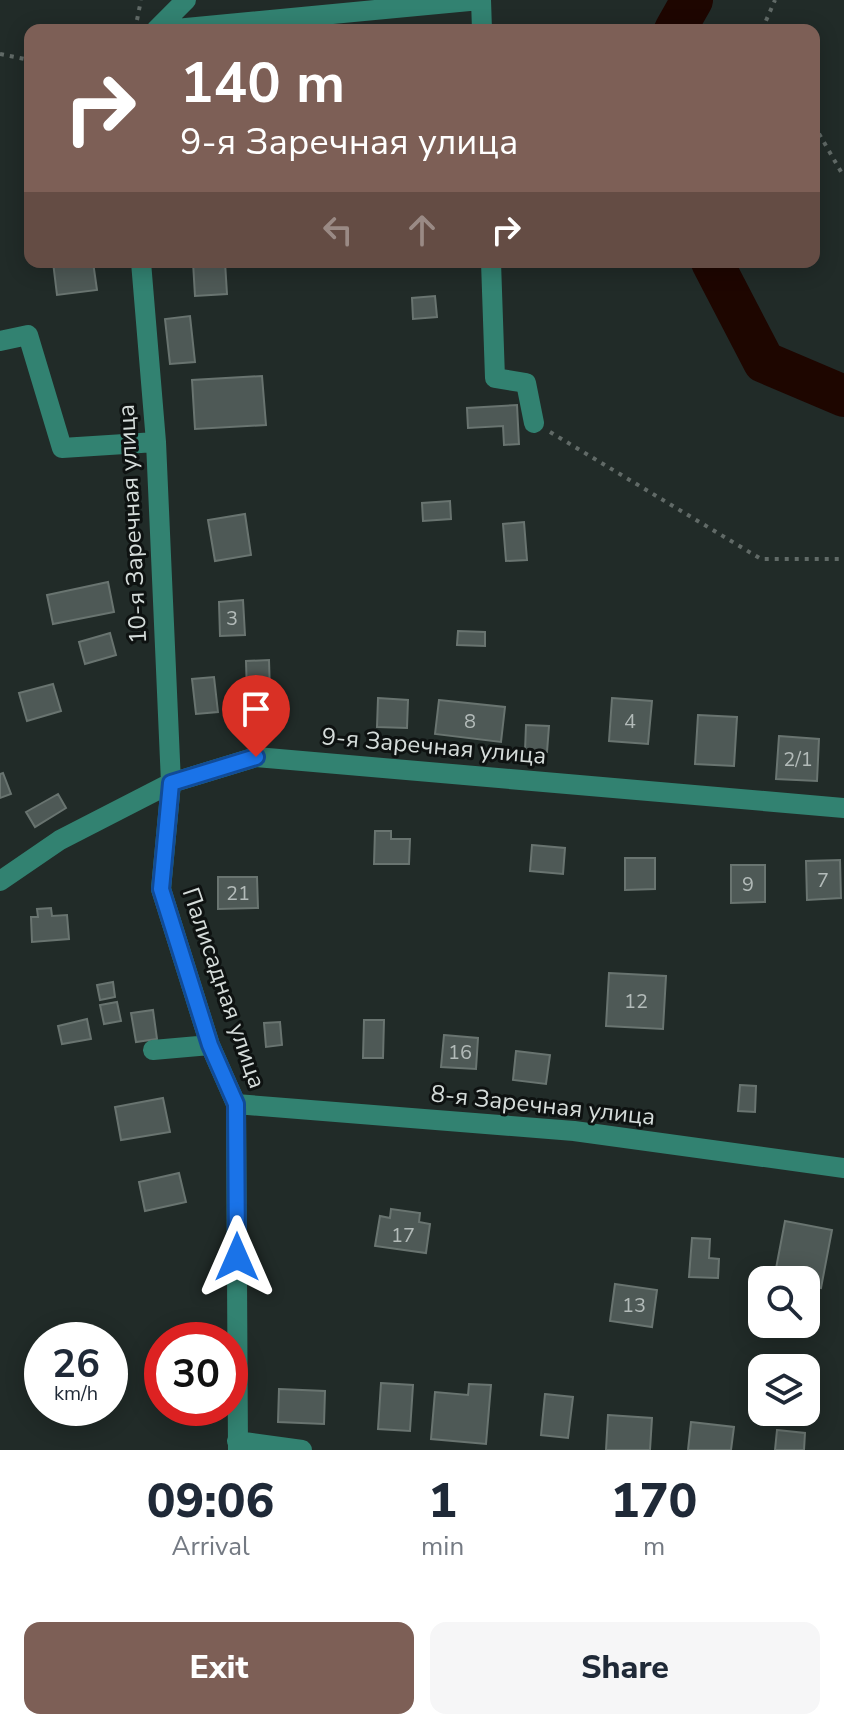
<!DOCTYPE html>
<meta charset="utf-8">
<style>
body{margin:0;font-family:"Nunito Sans",sans-serif;background:#f6f6f7;color:#1f2937;height:100vh;display:flex;flex-direction:column;font-size:30px;white-space:nowrap}
*{box-sizing:border-box;margin:0}
p{font-size:26px;color:#747a83}
.icon{flex:none;width:44px;height:44px;fill:none;stroke:currentColor;stroke-width:2;stroke-linecap:round;stroke-linejoin:round}
.map{position:relative;height:1450px;overflow:hidden}
.sheet{display:flex;flex-direction:column;background:#fff;flex:1}
.sheet>*{flex:none}
.hud{position:absolute;left:24px;top:24px;width:796px;height:244px;border-radius:16px;box-shadow:0 4px 20px #0003;background:#7d5f56;color:#fff;overflow:hidden}
.fabs{position:absolute;left:748px;top:1266px;display:grid;gap:16px}
.fabs a{display:grid;place-items:center;width:72px;height:72px;border-radius:16px;background:#fff;box-shadow:0 4px 20px #0003;font-size:40px}
.speed{position:absolute;left:24px;top:1322px;display:flex;gap:16px;font-size:40px;font-weight:700;text-align:center}
.speed>*{display:grid;place-content:center;width:104px;height:104px;border-radius:50%;background:#fff;box-shadow:0 4px 20px #0003;line-height:1}
.speed small{font-size:20px;font-weight:400}
.speed .limit{border:12px solid #d22;background:#fff;color:#111}
.pin{position:absolute;display:grid;place-items:center;width:68px;height:68px;color:#fff;margin:-82px -34px;border-radius:50% 50% 50% 0;rotate:-45deg;box-shadow:0 0 8px #0007}
.pin .icon{rotate:45deg}
.me{position:absolute;width:88px;margin:-44px;rotate:0deg;stroke-linejoin:round;filter:drop-shadow(0 0 6px #0008)}
.turn{display:flex;align-items:center;gap:28px;height:168px;padding:0 24px;font-size:36px}
.turn .icon{width:104px;height:104px;stroke-width:2.5}
.turn b{display:block;font-size:56px;line-height:68px}
.lanes{display:flex;align-items:center;height:76px;padding:0 24px;background:#0003;justify-content:center;gap:40px;direction:ltr}
.lanes .off{opacity:.35}
.eta{display:flex;justify-content:space-evenly;align-items:center;height:136px;text-align:center}
.eta b{font-size:48px;font-weight:800;line-height:56px}
.button{display:flex;gap:16px;margin-top:auto;padding:16px 24px}
.button a{flex:1;height:92px;border-radius:16px;background:#7d5f56;color:#fff;font-size:32px;font-weight:800;line-height:92px;text-align:center}
.button a+a{background:#f6f6f7;color:#1f2937}
.map>svg:first-child{display:block}
</style>
<div class="map">
<svg width="844" height="1450" viewBox="0 0 844 1450">
<rect width="100%" height="100%" fill="#212b28"/>
<g fill="none" stroke-linecap="round" stroke-linejoin="round">
<!-- river -->
<path stroke="#1e0600" stroke-width="42" d="M675 30 692 0
M712 262 764 362 844 396"/>
</g>
<!-- building -->
<path fill="#4e5956" stroke="#697470" stroke-width="2" d="M53 262H93L97 290 57 295Z
M193 262H225L227 294 195 296Z
M435 296 437 317 413 319 412 298Z
M190 316 195 362 170 364 165 319Z
M262 376 266 425 195 429 192 380Z
M517 405 519 444 504 445 503 426 468 428 467 408Z
M450 501 451 519 423 521 422 503Z
M245 514 251 555 215 561 208 520Z
M524 522 527 560 506 561 503 524Z
M108 582 114 612 53 624 47 595Z
M243 600 245 635 220 636 219 602Z
M458 631 485 632V646L457 645Z
M110 633 116 655 85 664 79 642Z
M269 660 270 693 247 694 246 661Z
M214 677 218 712 196 714 192 679Z
M53 684 61 711 27 721 19 693Z
M378 698 408 700 407 728 377 727Z
M612 698 652 701 648 744 609 741Z
M439 700 505 707 501 742 435 734Z
M698 715 737 717 734 766 695 764Z
M526 725 549 726 547 752 525 751Z
M779 736 819 739 817 781 776 779Z
M3 773 11 794 0 798V774Z
M58 794 66 808 35 827 26 812Z
M375 831H391V839H410L409 864H374Z
M532 845 565 848 563 874 530 871Z
M625 858H655V889L625 890Z
M840 860 841 898 807 900 806 861Z
M731 865H765V902L731 903Z
M218 877H257L258 908 218 909Z
M51 908 52 916 67 915 69 939 32 942 31 917H38L37 909Z
M609 973 666 976 663 1029 606 1026Z
M113 982 115 997 100 1000 97 985Z
M117 1002 121 1021 104 1024 100 1005Z
M153 1010 157 1039 136 1042 131 1013Z
M87 1019 91 1039 62 1044 58 1026Z
M364 1020H384L383 1058H363Z
M280 1022 282 1045 266 1047 264 1023Z
M444 1035 478 1038 476 1069 441 1067Z
M516 1051 550 1055 546 1084 513 1080Z
M740 1085 756 1086 755 1112 738 1111Z
M163 1098 170 1132 121 1140 115 1107Z
M179 1173 186 1202 145 1211 139 1182Z
M391 1209 420 1213 419 1222 430 1224 426 1253 375 1246 380 1216 390 1218Z
M785 1221 832 1230 821 1288 806 1285V1280L774 1279Z
M692 1238 710 1239 709 1258 719 1259 718 1278 689 1277Z
M615 1284 657 1290 652 1327 610 1321Z
M381 1383 413 1385 410 1431 378 1429Z
M469 1384 491 1385 486 1444 431 1439 435 1392 468 1395Z
M279 1389 325 1391 324 1424 278 1422Z
M545 1394 573 1397 568 1438 541 1435Z
M608 1415 652 1418 650 1450H606Z
M691 1422 734 1427 731 1450H688Z
M777 1430 805 1433 804 1450H775Z"/>
<g fill="none" stroke-linecap="round" stroke-linejoin="round">
<!-- path -->
<path stroke="#616a67" stroke-width="4" stroke-dasharray="4 6" stroke-linecap="butt" d="M137 20 141 0
M762 30 775 0
M0 54 30 60
M814 125 844 177
M550 432 761 559H844"/>
<!-- minor -->
<path stroke="#328271" stroke-width="20" d="M481 0 482 30
M156 30 186 0
M165 30 480 0
M141 262 156 442 171 783 161 889 210 1045 236 1104 238 1450
M491 262 495 378 526 383 534 423
M0 341 28 335 62 448 156 442
M0 881 60 840 171 783 256 757 844 808
M153 1050 210 1045
M236 1104 574 1131 844 1168
M237 1441 302 1450"/>
</g>
<g fill="none" stroke-linecap="round" stroke-linejoin="round">
<!-- route casing -->
<g stroke="#114b97" stroke-width="20">
<path id="route" d="M237 1257 236 1104 210 1045 161 889 171 783 256 757"/>
</g>
<!-- route -->
<use href="#route" stroke="#1a73e8" stroke-width="14"/>
</g>
<g text-anchor="middle" stroke-width="6" stroke-linejoin="round" paint-order="stroke">
<!-- number labels -->
<g font-size="20" fill="#b3bbb9">
<text x="232" y="625">3</text>
<text x="470" y="728">8</text>
<text x="630" y="728">4</text>
<text x="798" y="766">2/1</text>
<text x="823" y="887">7</text>
<text x="748" y="891">9</text>
<text x="238" y="900">21</text>
<text x="636" y="1008">12</text>
<text x="460" y="1059">16</text>
<text x="403" y="1242">17</text>
<text x="634" y="1312">13</text>
</g>
<!-- street labels -->
<g font-size="24" fill="#d5dcda" stroke="#0e1211">
<text transform="translate(132 524) rotate(-93)" y="8">10-я Заречная улица</text>
<text transform="translate(434 746) rotate(5)" y="8">9-я Заречная улица</text>
<text transform="translate(224 988) rotate(71)" y="8">Палисадная улица</text>
<text transform="translate(543 1105) rotate(6)" y="8">8-я Заречная улица</text>
</g>
</g>
</svg>
<div class="fabs">
<a><svg class="icon" aria-label="search" viewBox="0 0 24 24"><circle cx="10" cy="10" r="6"/><path d="M15 15l6 6"/></svg></a>
<a><svg class="icon" aria-label="layers" viewBox="0 0 24 24"><path d="M12 4l9 5-9 5-9-5zM3 14l9 5 9-5"/></svg></a>
</div>
<div class="speed"><div>26<small>km/h</small></div><div class="limit">30</div></div>
<div class="pin" style="left:256px;top:757px;background:#d93025"><svg class="icon" aria-label="arrive" viewBox="0 0 24 24"><path d="M6 21V4h12l-3 4 3 4H6"/></svg></div>
<svg class="me" style="left:237px;top:1257px" viewBox="-20 -20 40 40"><path d="M0-17L14 15 0 8-14 15z" fill="#1a73e8" stroke="#fff" stroke-width="4"/></svg>
<div class="hud">
<div class="turn"><svg class="icon" aria-label="right" viewBox="0 0 24 24"><path d="M7 20v-9h11M14 6l5 5-5 5"/></svg><div><b>140 m</b>9-я Заречная улица</div></div>
<div class="lanes"><svg class="icon off" aria-label="left" viewBox="0 0 24 24"><path d="M17 20v-9H6M10 6l-5 5 5 5"/></svg><svg class="icon off" aria-label="ahead" viewBox="0 0 24 24"><path d="M12 20V5M6 11l6-6 6 6"/></svg><svg class="icon" aria-label="right" viewBox="0 0 24 24"><path d="M7 20v-9h11M14 6l5 5-5 5"/></svg></div>
</div>
</div>
<section class="sheet">
<div class="eta">
<div><b>09:06</b><p>Arrival</p></div>
<div><b>1</b><p>min</p></div>
<div><b>170</b><p>m</p></div>
</div>
<div class="button"><a>Exit</a><a>Share</a></div>
</section>
